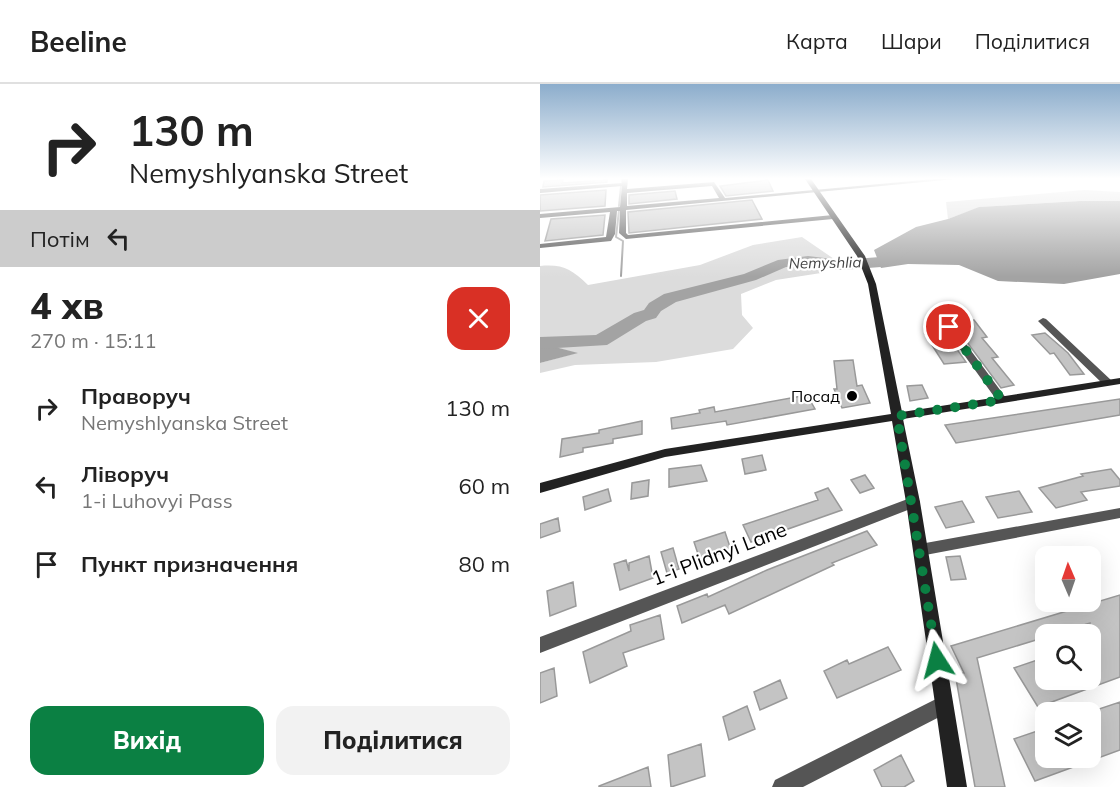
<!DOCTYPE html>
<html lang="uk">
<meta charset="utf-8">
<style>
body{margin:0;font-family:Mulish,sans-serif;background:#f2f2f2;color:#222;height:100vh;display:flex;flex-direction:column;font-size:22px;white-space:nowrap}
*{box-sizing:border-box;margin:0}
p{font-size:20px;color:#767676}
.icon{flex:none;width:33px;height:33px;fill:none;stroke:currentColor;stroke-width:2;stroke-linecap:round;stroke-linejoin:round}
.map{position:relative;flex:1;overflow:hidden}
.panel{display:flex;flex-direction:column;background:#fff;width:540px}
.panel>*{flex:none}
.banner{background:#fff;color:#222;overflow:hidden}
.needle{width:39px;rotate:358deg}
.controls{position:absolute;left:495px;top:462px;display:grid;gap:12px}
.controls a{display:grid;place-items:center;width:66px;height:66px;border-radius:12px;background:#fff;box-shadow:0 6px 24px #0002;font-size:30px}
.pin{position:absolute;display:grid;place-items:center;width:51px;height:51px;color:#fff;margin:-26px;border:3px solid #fff;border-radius:50%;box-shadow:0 2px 6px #0007}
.me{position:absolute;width:66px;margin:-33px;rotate:351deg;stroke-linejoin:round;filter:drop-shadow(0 0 4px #0008)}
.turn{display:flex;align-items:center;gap:21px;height:126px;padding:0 30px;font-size:27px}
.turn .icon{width:78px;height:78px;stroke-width:2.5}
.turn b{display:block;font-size:42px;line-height:51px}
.then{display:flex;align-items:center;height:57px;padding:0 30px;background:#0003;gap:12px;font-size:22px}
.round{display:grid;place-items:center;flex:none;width:63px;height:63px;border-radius:18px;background:#f2f2f2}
.head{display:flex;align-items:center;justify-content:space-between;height:102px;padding:0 30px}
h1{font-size:36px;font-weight:800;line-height:45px}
.cta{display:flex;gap:12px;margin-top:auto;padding:12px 30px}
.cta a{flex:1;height:69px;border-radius:18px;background:#0b8043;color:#fff;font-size:24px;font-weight:800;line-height:69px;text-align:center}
.cta a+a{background:#f2f2f2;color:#222}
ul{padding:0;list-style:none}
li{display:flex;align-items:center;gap:18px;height:78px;padding:0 30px}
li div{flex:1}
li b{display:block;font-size:22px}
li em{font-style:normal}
header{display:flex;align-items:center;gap:36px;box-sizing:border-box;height:84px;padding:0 30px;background:#fff;border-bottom:2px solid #e0e0e0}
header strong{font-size:28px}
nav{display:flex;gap:33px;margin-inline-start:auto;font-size:21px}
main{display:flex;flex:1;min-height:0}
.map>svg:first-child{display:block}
</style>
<header>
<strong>Beeline</strong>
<nav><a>Карта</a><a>Шари</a><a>Поділитися</a></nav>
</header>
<main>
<section class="panel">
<div class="banner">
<div class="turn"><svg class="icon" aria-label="right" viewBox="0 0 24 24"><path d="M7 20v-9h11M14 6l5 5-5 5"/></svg><div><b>130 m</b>Nemyshlyanska Street</div></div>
<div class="then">Потім<svg class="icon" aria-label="left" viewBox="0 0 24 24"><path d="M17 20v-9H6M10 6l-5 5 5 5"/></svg></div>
</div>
<div class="head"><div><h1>4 хв</h1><p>270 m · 15:11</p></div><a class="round" style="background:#d93025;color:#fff"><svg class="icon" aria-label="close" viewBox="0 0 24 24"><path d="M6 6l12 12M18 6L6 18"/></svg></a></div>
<ul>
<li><svg class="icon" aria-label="right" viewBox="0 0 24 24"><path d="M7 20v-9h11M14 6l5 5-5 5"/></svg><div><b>Праворуч</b><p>Nemyshlyanska Street</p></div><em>130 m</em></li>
<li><svg class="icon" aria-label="left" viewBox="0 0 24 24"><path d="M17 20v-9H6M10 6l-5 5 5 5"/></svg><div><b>Ліворуч</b><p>1-i Luhovyi Pass</p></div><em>60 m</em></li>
<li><svg class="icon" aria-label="arrive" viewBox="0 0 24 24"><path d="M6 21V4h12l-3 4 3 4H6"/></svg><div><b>Пункт призначення</b></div><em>80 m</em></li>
</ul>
<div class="cta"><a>Вихід</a><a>Поділитися</a></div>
</section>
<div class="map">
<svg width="580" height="703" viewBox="0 0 580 703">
<rect width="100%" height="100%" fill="#fff"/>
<!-- green -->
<path fill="#dcdcdc" d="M544 106 580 108V117H540L440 123 408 135 406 118Z
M262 153 297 177 281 189 236 196 201 210 202 231 213 244 193 265 116 278 35 281 0 289V279L36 269 0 259V182C23 180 31 185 48 201L160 181 213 161Z"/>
<!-- water -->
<path fill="#a3a3a3" d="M540 117H580V190L524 200 458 197 419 181 368 180 341 184 334 166 376 143 408 135 439 123Z
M0 259 38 269 0 279Z"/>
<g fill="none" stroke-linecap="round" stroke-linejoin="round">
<!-- stream -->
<path stroke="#a3a3a3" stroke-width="2" d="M82 95V98
M79 122 81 102
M79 126 76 153 83 157 81 192"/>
<!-- river -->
<path fill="#a3a3a3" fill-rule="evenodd" d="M366 161 373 165 353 179 341 183 301 186 268 182 246 183 216 196 136 218 121 227 116 234 106 237 67 261 0 265V253L56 251 94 229 104 226 109 219 124 210 204 190 238 176 268 172 301 176 340 173Z"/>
</g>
<!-- building -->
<path fill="#c4c4c4" stroke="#999" stroke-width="1.5" d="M23 96 22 99 67 96V98L3 103 4 97Z
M228 96 233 107 186 112 180 102Z
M66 106 65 122 0 127V111Z
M135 107 137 115 89 120V111Z
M212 116 222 135 89 149 88 128Z
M65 131 63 151 5 157 11 135Z
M434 236 447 253 442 254 458 273 452 274 474 301 461 304 421 250 427 249 418 238Z
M399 248 402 252 407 251 426 278 404 280 385 250Z
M505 249 528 269 544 290 530 291 514 269 510 270 492 251Z
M313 276 317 302 322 301 330 319 302 324 294 305H297L294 277Z
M382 301 388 314 370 317 367 302Z
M267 311 275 325 187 341 186 337 132 345 131 334 160 329 159 326 174 323 175 328Z
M580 315V331L416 359 405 341Z
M102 337V350L73 355V359L43 364V368L20 373 22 355 59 349V346Z
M222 371 226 386 205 390 202 375Z
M161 381 167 397 129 403V385Z
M571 385 580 396V402L541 408 547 416 516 424 499 404 543 392 541 390Z
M325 391 334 404 320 409 311 396Z
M109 396 108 412 91 415 92 399Z
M288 404 302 426 211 458 203 441 278 416 275 409Z
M68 405 71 417 45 426 43 413Z
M479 407 492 428 458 434 446 413Z
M422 417 434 438 406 444 395 423Z
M18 434 20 447 0 454V440Z
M327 447 337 461 292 479 294 481 189 530 185 521 142 539 137 522 167 510 168 513 227 486Z
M185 448 191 466 160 476 154 458Z
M133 464 139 485 127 489 121 468Z
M109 472 113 494 80 506 74 480 86 476 89 487V479Z
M420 472 426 495 411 496 406 473Z
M33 498 36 522 10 532 7 507Z
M580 511V593L498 623 474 584 506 573V596H550V539L514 550H506V553L437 574 465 703H435L415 589H424L411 562Z
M120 531 124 555 83 569 87 582 50 599 43 568 91 547 90 541Z
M348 563 361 586 297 614 284 587 307 576 309 580Z
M14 584 17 612 0 619V589Z
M240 596 247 614 220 626 214 608Z
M580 618V666L495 697 474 655 506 644V674H550V628Z
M207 622 215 645 189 656 183 633Z
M161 660 165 692 131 703 128 671Z
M361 671 374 697 364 703H342L334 686Z
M108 683 111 703H59V702Z"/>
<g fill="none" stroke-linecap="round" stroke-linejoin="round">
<!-- street -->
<path fill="#555" fill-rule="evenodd" d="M82 95H88L87 105 174 98 185 114 394 95H415L86 126V149L88 151 293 131 296 133 293 135 86 155 79 149 80 127H77L75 150 71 157 0 164V160L66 153 70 128 0 134V130L80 123 82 102 0 109V105L82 99ZM172 102 179 114 87 122V109Z
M503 234 506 235 572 297 573 299 572 301H564L500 239 498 237Z
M409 240 412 241 466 314 468 316 466 318H458L404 243Z
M373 413 378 414 380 418 378 422 0 569V553Z
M580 424V434L380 472 375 470 373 466 375 462 380 460Z
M404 611 411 613 413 620 411 627 263 703H232L235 696Z"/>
<!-- secondary -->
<path fill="#222" fill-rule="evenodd" d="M265 95H271L325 172 336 200 362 328 580 294V300L363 335 380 418 427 703H407L366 418 352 337 125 373 0 409V399L125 365 351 330 328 200 317 172Z"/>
</g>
<!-- sky -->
<linearGradient id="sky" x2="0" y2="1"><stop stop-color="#8cadcc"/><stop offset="0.49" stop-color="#fff"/><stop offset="1" stop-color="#fff" stop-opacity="0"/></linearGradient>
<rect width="580" height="193" fill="url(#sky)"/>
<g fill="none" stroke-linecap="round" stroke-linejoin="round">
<!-- route -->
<path stroke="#0b8043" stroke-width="10" stroke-dasharray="0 18" d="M397 576 357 332 462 316 409 243"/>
</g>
<!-- markers -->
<circle fill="#000" stroke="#fff" stroke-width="2" cx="312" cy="312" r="6"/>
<g text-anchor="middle" stroke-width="4.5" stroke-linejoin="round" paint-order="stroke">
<!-- far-water labels -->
<g font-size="15" font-style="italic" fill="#444" stroke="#fff">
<text transform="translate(285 179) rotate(-1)" y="5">Nemyshlia</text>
</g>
<!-- poi labels -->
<g font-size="16" fill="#000" stroke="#fff" text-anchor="end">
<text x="300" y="318">Посад</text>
</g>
<!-- near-street labels -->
<g font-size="20" fill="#000" stroke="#fff">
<text transform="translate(179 470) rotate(-21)" y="7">1-i Plidnyi Lane</text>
</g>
</g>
</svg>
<div class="controls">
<a><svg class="needle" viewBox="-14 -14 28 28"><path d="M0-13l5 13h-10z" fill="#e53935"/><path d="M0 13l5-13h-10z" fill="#767676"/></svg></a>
<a><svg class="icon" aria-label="search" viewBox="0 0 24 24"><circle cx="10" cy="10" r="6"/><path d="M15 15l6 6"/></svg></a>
<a><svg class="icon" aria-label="layers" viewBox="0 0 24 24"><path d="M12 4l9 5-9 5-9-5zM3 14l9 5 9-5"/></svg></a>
</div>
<div class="pin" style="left:409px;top:243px;background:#d93025"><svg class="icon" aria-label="arrive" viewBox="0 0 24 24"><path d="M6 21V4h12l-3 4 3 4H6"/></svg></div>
<svg class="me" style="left:397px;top:576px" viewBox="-20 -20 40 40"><path d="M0-17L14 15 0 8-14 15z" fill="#0b8043" stroke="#fff" stroke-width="4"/></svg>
</div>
</main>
